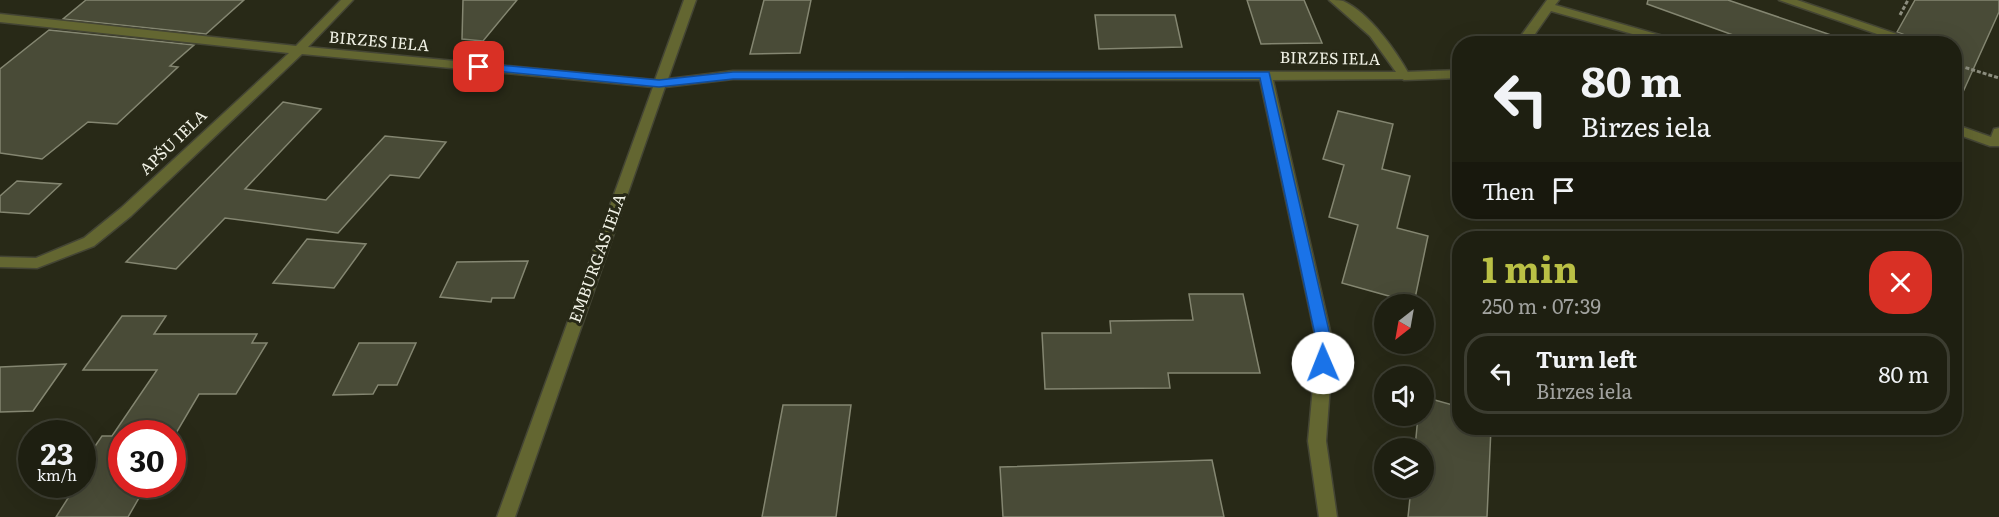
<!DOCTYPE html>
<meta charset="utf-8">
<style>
body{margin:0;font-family:Literata,serif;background:#2b2c1f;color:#f1f3f6;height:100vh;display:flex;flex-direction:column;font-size:22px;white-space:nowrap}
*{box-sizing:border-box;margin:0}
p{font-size:20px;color:#a1a29f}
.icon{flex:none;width:33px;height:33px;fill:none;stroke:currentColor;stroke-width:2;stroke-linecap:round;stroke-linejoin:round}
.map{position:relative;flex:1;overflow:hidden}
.sheet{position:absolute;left:1452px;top:231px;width:510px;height:204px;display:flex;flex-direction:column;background:#1e1f11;border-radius:24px;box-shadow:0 6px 24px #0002,0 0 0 2px #3c3d31}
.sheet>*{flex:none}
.hud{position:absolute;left:1452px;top:36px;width:510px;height:183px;border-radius:24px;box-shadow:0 6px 24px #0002,0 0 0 2px #3c3d31;background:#1e1f11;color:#f1f3f6;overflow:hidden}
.needle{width:39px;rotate:211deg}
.buttons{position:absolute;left:1374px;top:294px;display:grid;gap:12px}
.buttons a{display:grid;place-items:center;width:60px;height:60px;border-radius:50%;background:#1e1f11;box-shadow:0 6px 24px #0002,0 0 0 2px #3c3d31;font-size:30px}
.speed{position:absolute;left:18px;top:420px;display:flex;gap:12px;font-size:30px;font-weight:700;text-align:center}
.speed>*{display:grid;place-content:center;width:78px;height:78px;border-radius:50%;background:#1e1f11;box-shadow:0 6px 24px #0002,0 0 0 2px #3c3d31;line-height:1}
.speed small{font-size:15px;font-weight:400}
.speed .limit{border:9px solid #d22;background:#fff;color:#111}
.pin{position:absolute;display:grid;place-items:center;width:51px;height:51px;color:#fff;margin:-26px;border-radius:12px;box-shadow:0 3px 9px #0006}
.me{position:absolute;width:66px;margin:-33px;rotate:359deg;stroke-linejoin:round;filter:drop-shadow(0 0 4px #0008)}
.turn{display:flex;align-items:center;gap:21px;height:126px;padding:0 30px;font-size:27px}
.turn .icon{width:78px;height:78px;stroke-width:2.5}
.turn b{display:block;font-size:42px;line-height:51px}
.then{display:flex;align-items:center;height:57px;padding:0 30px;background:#0003;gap:12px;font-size:22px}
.round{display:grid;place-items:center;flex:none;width:63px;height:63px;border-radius:24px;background:#2b2c1f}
.head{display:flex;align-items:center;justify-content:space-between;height:102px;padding:0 30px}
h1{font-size:36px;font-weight:700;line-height:45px;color:#bac045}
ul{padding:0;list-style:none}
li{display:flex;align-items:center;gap:18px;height:81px;margin:0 12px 9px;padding:0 18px;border:3px solid #3c3d31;border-radius:24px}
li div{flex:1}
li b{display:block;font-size:22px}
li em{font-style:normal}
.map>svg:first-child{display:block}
</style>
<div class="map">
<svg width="1999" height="517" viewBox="0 0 1999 517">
<rect width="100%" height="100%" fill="#282917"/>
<!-- building -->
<path fill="#494b37" stroke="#848671" stroke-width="1.5" d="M86 0H244L206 34 63 19Z
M463 0H517L483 41 462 39Z
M764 0H811L800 53 750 54Z
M1247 0H1304L1322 43 1261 44Z
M1648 0H1728L1840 38 1839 44H1758L1647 4Z
M1915 0H1999V12L1954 112V44H1928L1897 32Z
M1095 15H1175L1182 47 1099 49Z
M49 30 194 45 170 66 178 67 117 124 88 122 42 159 0 153V69Z
M283 102 321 109 245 189 326 200 385 136 446 142 419 178 390 175 338 233 225 218 176 269 126 262Z
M1338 111 1393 124 1382 169 1410 176 1397 228 1428 236 1414 303 1342 283 1358 225 1329 217 1344 165 1323 159Z
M17 181 61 184 29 214 0 212V196Z
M307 239 366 244 334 288 273 283Z
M528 261 514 298H492L491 302 440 297 457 262Z
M1189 294H1243L1260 373H1168L1170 388 1045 389 1042 333H1111L1110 321 1193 320Z
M122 316H166L154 334H257L252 343H267L236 394H199L172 440V434H122V484H147L128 517H56L77 484H82V476L88 467H82V465L102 436H112L157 370H83Z
M359 343H416L397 385H378L373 394 333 395Z
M66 364 33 411 0 412V367Z
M1424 397 1460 407V428H1491L1487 517H1408L1411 488H1424V448H1415L1418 416H1424Z
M783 405H851L836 517H762Z
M1212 460 1224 517H1003L1000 467Z"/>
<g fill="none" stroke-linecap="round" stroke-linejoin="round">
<!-- lane casing -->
<g stroke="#444534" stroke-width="3">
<path id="lane" d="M1547 0H1559L1555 5 1691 44H1668L1551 11 1528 44H1515Z
M1779 0H1797L1926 44H1906Z
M1460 70V78L1404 80 1398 76 1404 72Z
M1954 124 1991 137 1994 129 1999 128V146H1990L1954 133Z"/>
</g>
<!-- street casing -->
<g stroke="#444534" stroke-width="3">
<path id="street" d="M341 0H353L308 47 655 80 684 0H696L668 79 733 71 1396 72 1370 36 1329 0C1334 0 1340 0 1343 1 1369 12 1397 52 1410 76L1408 79 1273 80 1333 344 1326 441 1337 517H1319L1308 441 1317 344 1260 80 733 79 665 87 515 517H497L653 87 302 54 131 216 94 246 37 268 0 267V257L36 258 84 238 121 208 289 53 0 22V14L296 46Z"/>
</g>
<!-- path -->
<path stroke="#8d8e7f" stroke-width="3" stroke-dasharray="4 2" stroke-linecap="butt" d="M1900 15 1908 0
M1954 64 1999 78"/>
<!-- lane -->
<use href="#lane" fill="#636631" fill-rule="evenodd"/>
<!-- street -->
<use href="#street" fill="#636631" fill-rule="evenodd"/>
</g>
<!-- route -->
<path fill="#1a73e8" stroke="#114b97" stroke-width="1.5" d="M479 63 659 80 733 72H1269L1332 344 1328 367H1318L1316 363 1317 344 1260 78 733 79 659 87 475 69 473 67Z"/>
<g text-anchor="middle" stroke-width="6" stroke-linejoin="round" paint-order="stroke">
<!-- street labels -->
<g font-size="16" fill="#f0f1e5" stroke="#282917">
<text transform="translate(379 41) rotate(5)" y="6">BIRZES IELA</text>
<text transform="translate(1330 58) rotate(1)" y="6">BIRZES IELA</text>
<text transform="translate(173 142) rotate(-44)" y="6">APŠU IELA</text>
<text transform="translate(597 258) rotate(-70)" y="6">EMBURGAS IELA</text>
</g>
</g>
</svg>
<div class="buttons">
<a><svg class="needle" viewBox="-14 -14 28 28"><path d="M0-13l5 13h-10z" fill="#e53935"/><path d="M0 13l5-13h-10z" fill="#a1a29f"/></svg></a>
<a><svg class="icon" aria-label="sound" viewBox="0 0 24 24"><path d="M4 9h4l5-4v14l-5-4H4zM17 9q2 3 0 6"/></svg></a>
<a><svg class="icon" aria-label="layers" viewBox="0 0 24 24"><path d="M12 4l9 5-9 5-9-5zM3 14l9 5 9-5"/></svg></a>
</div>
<div class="speed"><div>23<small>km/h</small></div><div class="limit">30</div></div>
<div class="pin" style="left:479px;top:67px;background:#d93025"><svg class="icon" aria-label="arrive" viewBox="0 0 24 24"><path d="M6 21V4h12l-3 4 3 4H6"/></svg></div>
<svg class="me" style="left:1323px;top:363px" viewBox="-20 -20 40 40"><circle r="19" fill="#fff"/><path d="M0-13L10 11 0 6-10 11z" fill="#1a73e8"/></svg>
<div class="hud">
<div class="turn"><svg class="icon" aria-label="left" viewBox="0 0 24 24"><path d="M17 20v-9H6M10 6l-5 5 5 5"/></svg><div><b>80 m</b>Birzes iela</div></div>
<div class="then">Then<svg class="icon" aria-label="arrive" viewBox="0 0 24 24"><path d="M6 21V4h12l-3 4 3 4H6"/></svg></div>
</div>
<section class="sheet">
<div class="head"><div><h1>1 min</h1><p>250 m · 07:39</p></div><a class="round" style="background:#d93025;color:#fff"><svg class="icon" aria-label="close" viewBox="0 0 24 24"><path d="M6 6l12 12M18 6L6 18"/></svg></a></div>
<ul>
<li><svg class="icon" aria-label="left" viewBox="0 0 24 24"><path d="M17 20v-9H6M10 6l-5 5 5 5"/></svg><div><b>Turn left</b><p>Birzes iela</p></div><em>80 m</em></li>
</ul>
</section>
</div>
